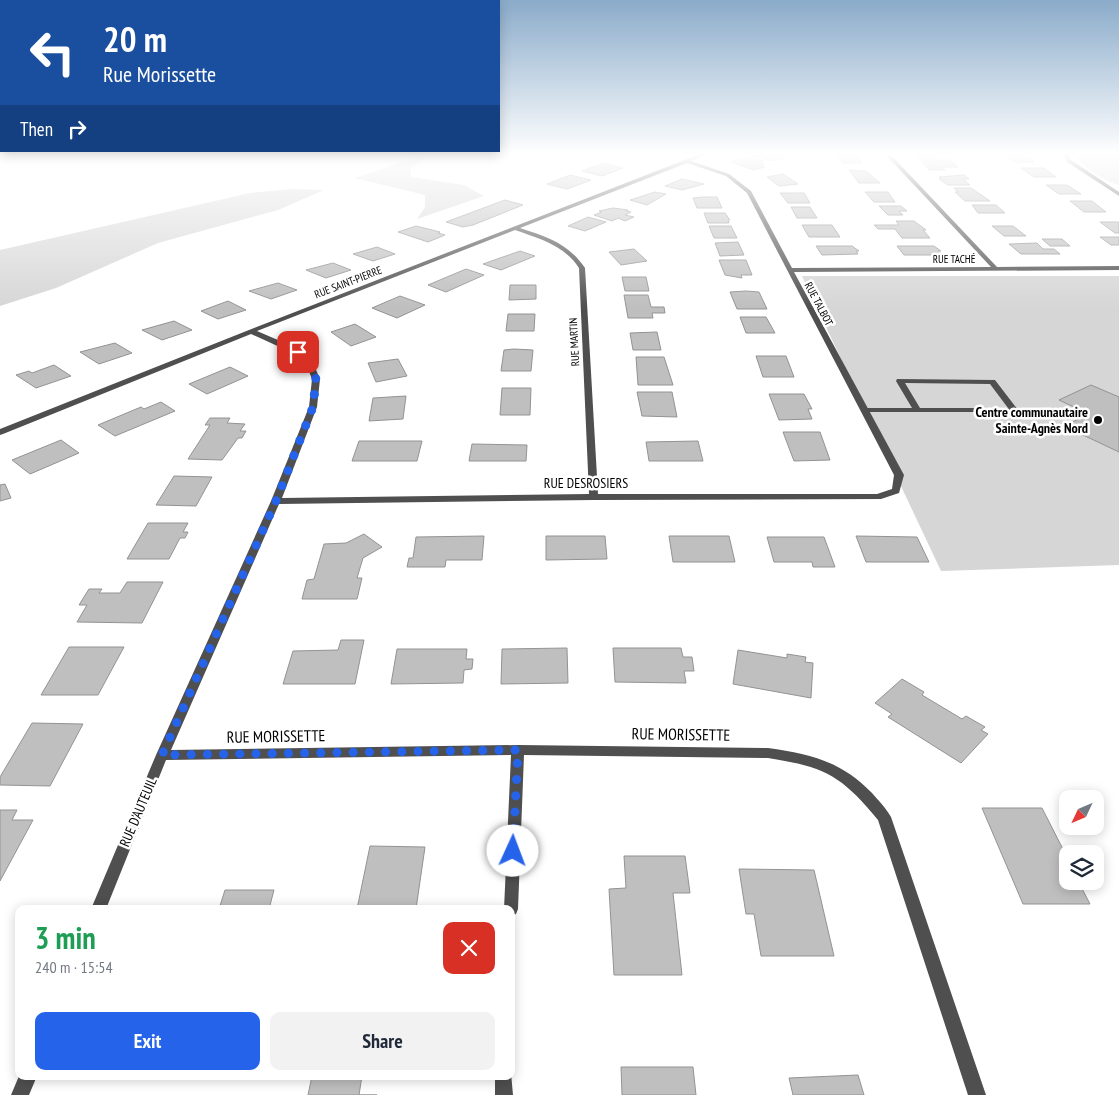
<!DOCTYPE html>
<meta charset="utf-8">
<style>
body{margin:0;font-family:"PT Sans Narrow",sans-serif;background:#f2f2f3;color:#1f2937;height:100vh;display:flex;flex-direction:column;font-size:19px;white-space:nowrap}
*{box-sizing:border-box;margin:0}
p{font-size:16px;color:#747a83}
.icon{flex:none;width:28px;height:28px;fill:none;stroke:currentColor;stroke-width:2;stroke-linecap:round;stroke-linejoin:round}
.map{position:relative;flex:1;overflow:hidden}
.panel{position:absolute;left:15px;top:905px;width:500px;height:175px;display:flex;flex-direction:column;background:#fff;border-radius:10px;box-shadow:0 2px 12px #0003}
.panel>*{flex:none}
.guide{position:absolute;left:0px;top:0px;width:500px;height:152px;box-shadow:0 2px 12px #0003;background:#1a4fa0;color:#fff;overflow:hidden}
.needle{width:32px;rotate:226deg}
.buttons{position:absolute;left:1059px;top:790px;display:grid;gap:10px}
.buttons a{display:grid;place-items:center;width:45px;height:45px;border-radius:10px;background:#fff;box-shadow:0 2px 12px #0003;font-size:25px}
.pin{position:absolute;display:grid;place-items:center;width:42px;height:42px;color:#fff;margin:-21px;border-radius:10px;box-shadow:0 2px 8px #0006}
.me{position:absolute;width:55px;margin:-28px;rotate:2deg;stroke-linejoin:round;filter:drop-shadow(0 0 4px #0008)}
.turn{display:flex;align-items:center;gap:18px;height:105px;padding:0 20px;font-size:22px}
.turn .icon{width:65px;height:65px;stroke-width:2.5}
.turn b{display:block;font-size:35px;line-height:42px}
.then{display:flex;align-items:center;height:48px;padding:0 20px;background:#0003;gap:10px;font-size:19px}
.round{display:grid;place-items:center;flex:none;width:52px;height:52px;border-radius:10px;background:#f2f2f3}
.head{display:flex;align-items:center;justify-content:space-between;height:85px;padding:0 20px}
h1{font-size:30px;font-weight:700;line-height:38px;color:#1e9e55}
.cta{display:flex;gap:10px;margin-top:auto;padding:10px 20px}
.cta a{flex:1;height:58px;border-radius:10px;background:#2563eb;color:#fff;font-size:20px;font-weight:700;line-height:58px;text-align:center}
.cta a+a{background:#f2f2f3;color:#1f2937}
.map>svg:first-child{display:block}
</style>
<div class="map">
<svg width="1119" height="1095" viewBox="0 0 1119 1095">
<rect width="100%" height="100%" fill="#fff"/>
<!-- green -->
<path fill="#d6d6d6" d="M426 154H430L411 168V177L464 185 484 196 417 219 425 207V195L355 178Z
M1079 154H1119V185C1105 181 1085 169 1076 157Z
M292 189 324 190 278 210 158 243 56 288 0 306V250L250 193Z
M802 276H1119V565L941 571Z"/>
<!-- building -->
<path fill="#bfbfbf" stroke="#939393" d="M915 154H932L936 158H919Z
M751 155 753 154 784 155 779 156 784 158 771 161Z
M837 155H856L862 163H843Z
M1005 155H1026L1034 162H1015Z
M746 157 763 161 759 163 764 164 760 166 765 167 754 170 730 162Z
M921 160H950L958 167H941L945 170H929Z
M604 163 623 168 602 176 582 171Z
M1021 168H1044L1056 177H1034Z
M849 170 866 171 880 183H859Z
M783 174 798 184 779 186 767 177Z
M570 175 591 180 567 189 547 184Z
M964 175 969 179H963L970 185H948L939 179H941L939 177Z
M682 179 704 184 682 190 665 186Z
M1046 185H1067L1081 194H1059Z
M954 188H971L990 201H965L955 192H958Z
M655 192 666 194 647 205 630 200Z
M865 192H888L895 202H874Z
M780 193H804L810 203H788Z
M703 197H717L722 208H697L693 198Z
M505 200 523 205 473 225 463 227 446 222Z
M1070 201H1092L1106 212H1084Z
M972 205H996L1005 213H978Z
M879 206H901L907 211H899L903 215H888Z
M791 207H810L817 218H797Z
M613 208 628 210 626 211 631 212 625 215 634 217 625 221 618 218 612 221 594 215 602 212 599 211Z
M704 213H725L730 220H728L729 223H708Z
M588 217 606 222 585 231 568 226Z
M896 221H914L926 230H923L930 238H902L895 229H878L874 225H899Z
M1100 222H1119V233H1115Z
M802 225H832L840 237H809Z
M416 226 440 232 438 233 445 235 428 242 398 232Z
M709 226H731L737 238H714Z
M992 226H1013L1026 236H1004Z
M1100 237H1119V245H1111Z
M1042 239H1062L1070 246H1050Z
M738 242 744 255 720 256 715 243Z
M1037 243 1043 249H1054L1060 254H1021L1009 244Z
M816 246H852L859 251H856L858 254 822 255Z
M897 246H934L941 251H938L942 255H904Z
M377 247 395 254 373 261 353 254Z
M634 249 647 261 621 265 609 252Z
M520 251 535 256 501 270 483 264Z
M719 260H746L752 275H741L742 278 725 275Z
M333 263 351 270 326 278 306 270Z
M466 269 484 275 446 292 428 285Z
M622 277H646L649 291H625Z
M278 283 297 290 271 299 249 291Z
M510 285H536V299L509 300Z
M746 291 759 292 767 309H737L730 292Z
M624 295H648L651 307H664L665 313H652L653 318H628Z
M400 296 425 305 397 318 372 308Z
M228 301 246 310 218 319 201 311Z
M508 314H535L534 331H506Z
M740 317H766L775 333H746Z
M174 321 192 330 162 340 142 330Z
M355 324 376 337 351 346 331 332Z
M657 332 661 350H633L630 333Z
M115 343 132 353 99 364 80 352Z
M514 349 533 350 531 371H501L504 350Z
M756 356H786L794 377H763Z
M636 357H664L673 385H638Z
M398 359 407 376 376 382 368 363Z
M54 365 71 376 36 388 16 375 29 371 32 373Z
M230 367 248 376 207 394 189 384Z
M1091 385 1119 397V452L1064 426 1089 414 1059 400Z
M502 388H531L530 415H500Z
M637 392H672L677 417 642 416Z
M769 394H804L812 409H808L812 419 779 420Z
M406 396 403 419 369 421 373 398Z
M161 402 175 411 115 436 98 425 141 407 144 409Z
M210 418H230L227 423 245 424 240 431H246L242 438H238L222 460 188 459 210 425H205Z
M783 432H820L830 460 794 461Z
M61 440 79 453 30 474 12 460Z
M359 441H422L417 461H352Z
M698 441 703 461H649L646 442Z
M472 444 527 445 526 461H469Z
M174 476 212 477 196 506 156 505Z
M5 484 11 498 0 501V485Z
M148 523H188L183 532H188L185 538H180L169 559H127Z
M364 534 382 547 363 558 357 578H362L357 599H302L307 580 314 579 324 544 346 543Z
M484 536 482 560H446L445 567H407L409 558H413L416 537Z
M546 536H605L607 559 546 560Z
M669 536H729L735 562H673Z
M856 536 917 537 929 562H866Z
M767 537H824L835 567H813L812 562H774Z
M127 582H163L142 623 77 622 87 605H79L89 589H102L99 593H120Z
M341 640H364L355 684H283L293 651 338 650Z
M69 647H124L98 695H41Z
M567 648 568 683 501 684 502 649Z
M613 648H681L683 657H692L694 671H684L686 683 615 682Z
M397 649H467L466 659H473L472 669 464 670 463 683 391 684Z
M738 650 787 658V654L806 657 805 662 813 663 811 698 733 684Z
M902 679 924 692 922 695 962 719 966 716 985 727 981 730 988 734 961 763 888 717 892 714 875 703Z
M32 723 83 724 50 786 0 785V777Z
M982 808H1042L1068 859V881H1078L1090 904H1023Z
M0 810H17L12 820H33L0 881Z
M370 846 425 847 416 909H357Z
M624 856H685L690 893H673L682 975H614L609 889 626 888Z
M739 869 814 870 834 956H761L754 914H746Z
M225 890H274L269 909H219Z
M621 1067H693L696 1095H622Z
M858 1075 864 1095H793L789 1078Z
M312 1076H362L359 1095H377H308Z"/>
<g fill="none" stroke-linecap="round" stroke-linejoin="round">
<!-- service -->
<path fill="#4f4f4f" fill-rule="evenodd" d="M897 379 995 380 1018 410 1014 412H861V408H912L896 381ZM905 383 990 384 1008 408H920Z"/>
<!-- minor -->
<path fill="#4f4f4f" fill-rule="evenodd" d="M700 154H707L691 161 729 174 751 191 792 268 991 267 885 154H890L997 267 1119 266V270L794 272 904 475 899 493 881 499 594 500 279 504 171 750 518 745 768 748C810 754 841 761 872 793 878 800 886 808 891 817L986 1095H968L878 820C841 775 825 767 768 758L524 755 518 909 516 914 511 916V909H504L511 755 166 760 106 909H91L156 755 271 501 309 407 312 379 306 364 295 354 251 334 3 434 0 435V429L249 330ZM687 163 726 176 747 193 894 475 892 489 877 494H598L585 268C568 243 547 237 520 228ZM515 230C540 239 564 245 579 268L589 494 282 498 317 407 320 379 313 363 301 350 257 331Z
M1064 154H1068L1071 160 1119 192V196L1067 162Z
M511 1073 513 1095H495V1076H511Z
M19 1076H37L29 1095H11Z"/>
</g>
<!-- sky -->
<linearGradient id="sky" x2="0" y2="1"><stop stop-color="#8aabca"/><stop offset="0.5" stop-color="#fff"/><stop offset="1" stop-color="#fff" stop-opacity="0"/></linearGradient>
<rect width="1119" height="308" fill="url(#sky)"/>
<g fill="none" stroke-linecap="round" stroke-linejoin="round">
<!-- route -->
<path stroke="#2563eb" stroke-width="9" stroke-dasharray="0 16.2" d="M298 352 309 363 316 379 313 407 276 501 162 755 518 750 513 851"/>
</g>
<!-- markers -->
<circle fill="#000" stroke="#fff" stroke-width="2" cx="1098" cy="420" r="5"/>
<g text-anchor="middle" stroke-width="5" stroke-linejoin="round" paint-order="stroke">
<!-- far-street labels -->
<g font-size="11" fill="#000" stroke="#fff">
<text x="954" y="263">RUE TACHÉ</text>
<text transform="translate(348 282) rotate(-21)" y="4">RUE SAINT-PIERRE</text>
<text transform="translate(819 304) rotate(62)" y="4">RUE TALBOT</text>
<text transform="translate(574 342) rotate(-93)" y="4">RUE MARTIN</text>
</g>
<!-- poi labels -->
<g font-size="14" font-weight="bold" fill="#000" stroke="#fff" text-anchor="end">
<text x="1088" y="417">Centre communautaire<tspan x="1088" dy="16">Sainte-Agnès Nord</tspan></text>
</g>
<!-- street labels -->
<g font-size="14" fill="#000" stroke="#fff">
<text x="586" y="488">RUE DESROSIERS</text>
<text transform="translate(138 812) rotate(-67)" y="5">RUE D'AUTEUIL</text>
</g>
<!-- near-street labels -->
<g font-size="16" fill="#000" stroke="#fff">
<text transform="translate(681 734) rotate(1)" y="6">RUE MORISSETTE</text>
<text transform="translate(276 736) rotate(-1)" y="6">RUE MORISSETTE</text>
</g>
</g>
</svg>
<div class="buttons">
<a><svg class="needle" viewBox="-14 -14 28 28"><path d="M0-13l5 13h-10z" fill="#e53935"/><path d="M0 13l5-13h-10z" fill="#747a83"/></svg></a>
<a><svg class="icon" aria-label="layers" viewBox="0 0 24 24"><path d="M12 4l9 5-9 5-9-5zM3 14l9 5 9-5"/></svg></a>
</div>
<div class="pin" style="left:298px;top:352px;background:#d93025"><svg class="icon" aria-label="arrive" viewBox="0 0 24 24"><path d="M6 21V4h12l-3 4 3 4H6"/></svg></div>
<svg class="me" style="left:513px;top:851px" viewBox="-20 -20 40 40"><circle r="19" fill="#fff"/><path d="M0-13L10 11 0 6-10 11z" fill="#2563eb"/></svg>
<div class="guide">
<div class="turn"><svg class="icon" aria-label="left" viewBox="0 0 24 24"><path d="M17 20v-9H6M10 6l-5 5 5 5"/></svg><div><b>20 m</b>Rue Morissette</div></div>
<div class="then">Then<svg class="icon" aria-label="right" viewBox="0 0 24 24"><path d="M7 20v-9h11M14 6l5 5-5 5"/></svg></div>
</div>
<section class="panel">
<div class="head"><div><h1>3 min</h1><p>240 m · 15:54</p></div><a class="round" style="background:#d93025;color:#fff"><svg class="icon" aria-label="close" viewBox="0 0 24 24"><path d="M6 6l12 12M18 6L6 18"/></svg></a></div>
<div class="cta"><a>Exit</a><a>Share</a></div>
</section>
</div>
